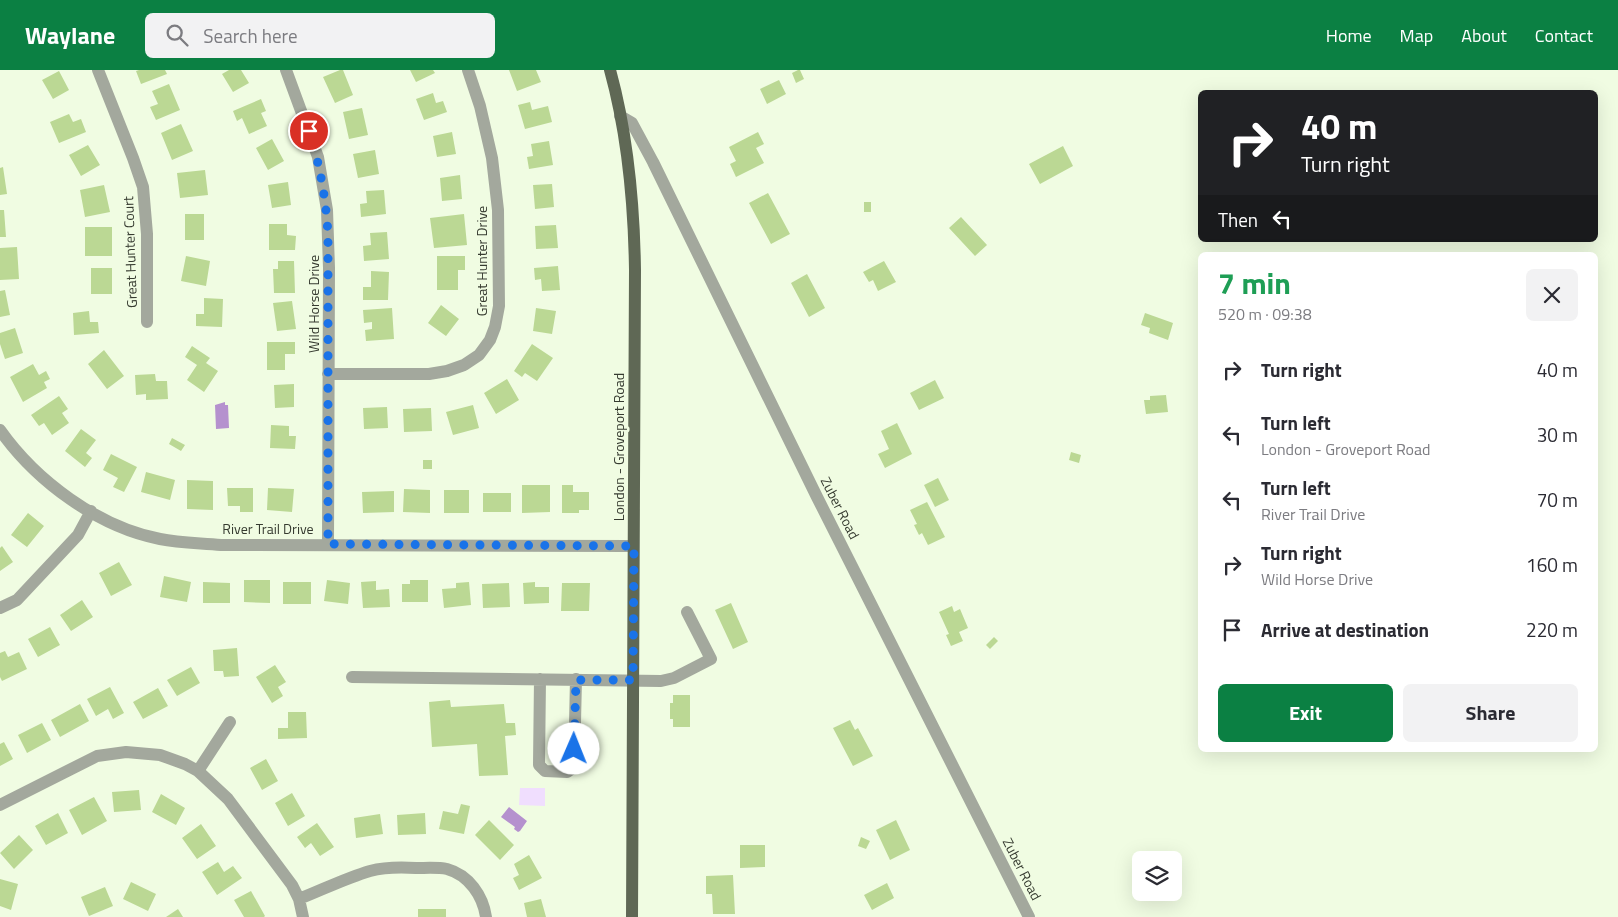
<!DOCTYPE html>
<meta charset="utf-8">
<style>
body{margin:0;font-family:"Titillium Web",sans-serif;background:#f2f2f3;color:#2b2b33;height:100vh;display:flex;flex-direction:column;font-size:19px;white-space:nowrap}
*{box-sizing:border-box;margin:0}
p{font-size:16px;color:#7c7c81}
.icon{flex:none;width:28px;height:28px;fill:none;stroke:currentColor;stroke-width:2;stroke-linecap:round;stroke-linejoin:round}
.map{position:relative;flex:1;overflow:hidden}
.drawer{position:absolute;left:1198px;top:182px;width:400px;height:500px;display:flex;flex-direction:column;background:#fff;border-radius:8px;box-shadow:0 5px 20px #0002}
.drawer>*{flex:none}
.hud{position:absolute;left:1198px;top:20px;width:400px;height:152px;border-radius:8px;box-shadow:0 5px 20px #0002;background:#202124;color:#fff;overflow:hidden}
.fabs{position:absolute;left:1132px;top:781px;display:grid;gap:10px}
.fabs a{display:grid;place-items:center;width:50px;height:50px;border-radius:8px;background:#fff;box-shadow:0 5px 20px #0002;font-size:25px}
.pin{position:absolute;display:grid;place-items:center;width:42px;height:42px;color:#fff;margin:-21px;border:2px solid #fff;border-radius:50%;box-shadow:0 1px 5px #0007}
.me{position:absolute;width:55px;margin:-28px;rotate:1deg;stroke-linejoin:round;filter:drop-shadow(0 0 4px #0008)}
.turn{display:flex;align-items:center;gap:18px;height:105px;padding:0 20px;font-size:22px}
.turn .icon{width:65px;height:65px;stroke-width:2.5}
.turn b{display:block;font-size:35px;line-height:42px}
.then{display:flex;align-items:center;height:48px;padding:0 20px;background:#0003;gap:10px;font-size:19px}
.round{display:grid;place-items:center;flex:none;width:52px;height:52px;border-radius:8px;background:#f2f2f3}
.head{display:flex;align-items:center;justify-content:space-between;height:85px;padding:0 20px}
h1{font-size:30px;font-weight:700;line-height:38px;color:#1e9e55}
.cta{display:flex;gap:10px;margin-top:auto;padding:10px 20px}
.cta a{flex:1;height:58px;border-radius:8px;background:#0b8043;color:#fff;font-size:20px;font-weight:700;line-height:58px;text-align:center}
.cta a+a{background:#f2f2f3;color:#2b2b33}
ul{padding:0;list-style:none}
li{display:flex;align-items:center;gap:15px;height:65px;padding:0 20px}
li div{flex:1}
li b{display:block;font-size:19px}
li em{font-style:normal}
header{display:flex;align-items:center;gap:30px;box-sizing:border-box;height:70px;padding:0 25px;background:#0b8043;color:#fff}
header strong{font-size:24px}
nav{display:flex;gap:28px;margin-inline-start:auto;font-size:18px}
.search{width:350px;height:45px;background:#f2f2f3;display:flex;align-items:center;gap:12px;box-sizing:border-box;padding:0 18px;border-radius:8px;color:#7c7c81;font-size:19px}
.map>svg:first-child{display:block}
</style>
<header>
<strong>Waylane</strong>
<div class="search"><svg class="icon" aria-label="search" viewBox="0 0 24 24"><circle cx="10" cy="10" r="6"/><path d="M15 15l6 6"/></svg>Search here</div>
<nav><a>Home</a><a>Map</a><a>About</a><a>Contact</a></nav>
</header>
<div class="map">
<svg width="1618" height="847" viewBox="0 0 1618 847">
<rect width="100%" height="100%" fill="#f0fce2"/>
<!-- green -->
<path fill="#f0defe" d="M520 718H545V736L519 735Z"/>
<!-- water -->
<path fill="#b591ce" d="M225 332V335H228L229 358 216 359 215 335Z
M509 737 527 751 520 761 518 762 514 759 515 757 501 747Z"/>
<!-- building -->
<path fill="#bbd894" d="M139 0H165L167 4 141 14 136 1Z
M229 0H241L249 13 233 22 222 4Z
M340 0H343L353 25 335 33 323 7Z
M410 0H433L435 3 416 12Z
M509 0H536L541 12 517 21Z
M798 0H800L804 9 796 13 792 3Z
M59 1 69 20 53 29 42 10Z
M779 10 786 24 767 34 760 19Z
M169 14 180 40 156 50 150 37 158 34 152 21Z
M433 23 436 33 443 31 447 42 424 50 416 29Z
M261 29 266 41 261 43 267 56 249 64 242 48 237 51 233 41Z
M530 32 532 40 548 36 552 52 525 59 518 35Z
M362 38 368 65 349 69 343 42Z
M69 44 73 52 81 49 86 62 59 73 50 52Z
M181 54 193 81 172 90 161 63Z
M452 62 456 84 437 87 433 66Z
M758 62 764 74 756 78 764 93 736 107 730 94 736 91 729 77Z
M272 69 284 91 268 100 256 78Z
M549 71 553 95 529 99 527 87 533 86 531 74Z
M88 75 100 95 81 106 69 85Z
M1063 76 1073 96 1040 114 1029 94Z
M375 80 379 104 358 108 353 84Z
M3 97 7 124 0 125V98Z
M205 100 208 125 180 128 177 103Z
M460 105 462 129 442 131 440 108Z
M288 112 291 135 272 138 268 115Z
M552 114 554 137 535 139 533 115Z
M104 115 110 142 85 147 80 120Z
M384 120 386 144 361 147 360 134 367 133 366 121Z
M768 123 790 164 771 174 749 133Z
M864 132H871V142H864Z
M0 140H4L6 167H0Z
M185 144H204V170H185Z
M464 144 467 175 434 178 430 148Z
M961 147 987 175 975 186 949 158Z
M269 154H287V165L296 166 295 180H269Z
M556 155 558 178 536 179 535 156Z
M85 157H112V186H85Z
M387 162 389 189 364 191 363 176 371 175 370 163Z
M17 177 19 209 0 210V178Z
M186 186 210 191 206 216 181 211Z
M437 186H465V200H458V220H437Z
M278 191H294L295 223H274L273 199H278Z
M884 191 896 212 878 221 873 210 869 212 863 202Z
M558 196 560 220 542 221 541 209 535 210 534 198Z
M91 198H112V224H91Z
M371 201 389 202 388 230H363V217H371Z
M807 204 825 238 809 247 791 213Z
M5 220 10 245 0 247V221Z
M204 228 223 229 222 257 196 256V244H204Z
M292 231 296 259 277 261 273 233Z
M441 235 459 249 446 266 428 253Z
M392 238 394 269 366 271 365 260 372 259V252L364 253 363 240Z
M536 238 556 241 552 264 533 261Z
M89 241 90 252H98L99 263 74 265 73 243Z
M1145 243 1173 253 1168 270 1149 263 1150 258 1141 255Z
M15 258 23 283 5 289 0 274V263Z
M267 272H295V284H285V300H267Z
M532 274 553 288 537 311 525 303 522 307 514 301Z
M192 276 210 288 206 293 218 301 204 322 187 310 197 295 185 287Z
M104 280 124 306 107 319 88 294Z
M33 294 39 305 46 301 50 309 44 312 47 318 23 332 10 307Z
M155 304 156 311H167L168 329 146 330V324L136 325 135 305Z
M507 309 519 330 496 344 484 323Z
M935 310 944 328 919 340 910 323Z
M294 314V337L275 338 274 315Z
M1166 325 1168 342 1146 344 1144 330H1150V326Z
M59 326 68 339 62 343 69 353 52 365 44 353 39 356 31 345Z
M473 335 479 358 453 365 446 342Z
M387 337 388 358 364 359 363 338Z
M431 338 432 361 404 362 403 339Z
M897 353 912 384 885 398 878 384 889 379 881 361Z
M271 355 289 356V366H296L295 379 270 378Z
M81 359 96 370 86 383 92 388 85 397 65 381Z
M172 368 185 375 181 381 169 374Z
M1071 382 1081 385 1079 393 1069 390Z
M111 384 137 397 124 422 113 417 118 408 103 400Z
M423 390H432V399H423Z
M146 402 175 410 170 430 141 422Z
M938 408 949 430 935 437 924 415Z
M187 410 213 411V440L187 439Z
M522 415H550V442L522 443Z
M562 415H573V422H589V440H579V443H562Z
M227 418H253V442H240V436H228Z
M268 418 294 419 292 442 267 440Z
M404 419 430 420V443L403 442Z
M444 420H469V443H444Z
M394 421V442L363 443 362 422Z
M483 423H511V442H483Z
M927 432 945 467 928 475 922 463 919 465 914 455 917 454 910 440Z
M28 443 44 456 27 477 11 465Z
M2 476 13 492 0 501V478Z
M119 492 132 515 111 526 99 503Z
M164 506 191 512 187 532 160 527Z
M244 510H270V533L244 532Z
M327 510 350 513 348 534 324 531Z
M410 510H428V532H402V514H410Z
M376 511V520L389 519 390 537 363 538 361 512Z
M203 512 230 513V533H203Z
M283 512H311V534H283Z
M469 512 471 535 444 538 442 519 456 518V513Z
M535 512V517H549V533L524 534 523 513Z
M509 513 510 537 483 538 482 514Z
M562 513H590L589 541H561Z
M82 530 93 547 71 561 60 545Z
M731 533 748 572 733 579 715 540Z
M952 536 954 542 960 539 968 558 959 562 963 571 951 576 946 565 949 564 939 542Z
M50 557 60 575 38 587 28 569Z
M994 567 998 571 990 579 986 575Z
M237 578 239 606 224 607 223 601H214L213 580Z
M5 581 8 587 19 582 27 599 2 611 0 607V583Z
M275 595 286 612 278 617 283 626 272 633 256 607Z
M191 597 200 613 177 626 167 610Z
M110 617 124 643 113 649 108 639 96 646 87 629Z
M158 618 168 636 143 649 133 632Z
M673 625H690V657H673V649H670V633H673Z
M450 630 451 637 504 634 506 653H515L516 665 505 666 508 705 479 706 477 674 432 677 429 632Z
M80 634 89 651 60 667 51 650Z
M288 642H306L307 668 278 669V658H288Z
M850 650 855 660 858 658 873 686 853 696 833 658Z
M42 653 51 670 27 683 18 665Z
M4 672 13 689 0 696V674Z
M266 689 278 711 262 720 250 698Z
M139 720 141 740 114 742 112 722Z
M292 723 305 746 288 756 275 733Z
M161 724 185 738 176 755 152 742Z
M94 727 107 751 82 765 69 740Z
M461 734 470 736 464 764 439 759 443 741 458 744Z
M58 743 68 763 46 775 35 756Z
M425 743 426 764 398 765 397 745Z
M380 744 383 764 356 768 354 748Z
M489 750 514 775 500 790 475 765Z
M896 750 910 780 890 790 876 760Z
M317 753 334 777 320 786 311 773 305 778 297 767Z
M201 754 216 776 197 789 182 768Z
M19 765 33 780 14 799 0 783Z
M861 767 870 771 866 779 858 776Z
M740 775H765V797L740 798Z
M529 785 542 808 519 820 513 808 519 805 514 794Z
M218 792 224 802 233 796 242 808 217 825 202 802Z
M733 805 735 844H713L712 824H706V806Z
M0 809 18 814 11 840 0 836Z
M131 812 156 824 148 841 123 829Z
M887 813 894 828 872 840 864 825Z
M105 817 113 836 89 846 81 827Z
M251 821 265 846 264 847H244L234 830Z
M541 829 546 847H527L524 833Z
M178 839 183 847H166Z
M418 839H446V847H418Z"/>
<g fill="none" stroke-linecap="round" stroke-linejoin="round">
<!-- minor -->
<path stroke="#a3a89d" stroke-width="12" d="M98 0 133 88 143 117 147 164V252
M286 0 318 87 327 140 329 198 328 474
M620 46 632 53 653 92 817 427 1029 847
M328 304H429L447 301 464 295 479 285 490 270 495 257 499 236 498 140 492 88 480 36 468 0
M0 360C36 411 98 457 160 469 180 473 201 473 221 475L633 476
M0 538 17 530 78 465 91 441
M352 607 661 611 674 608 711 589 687 542
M540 609 539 695 545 701 567 702 574 697 576 609
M198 701 230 652
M0 735 97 686 126 682 160 685 185 694 198 701 228 729 292 815 299 829 303 847
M299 829C322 820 346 808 370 801 385 797 401 797 416 798 426 798 438 797 447 799 469 805 483 826 486 847"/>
<!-- major -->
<path stroke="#5f6855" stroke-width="12" d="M610 0C628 65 634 134 635 200L632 847"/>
</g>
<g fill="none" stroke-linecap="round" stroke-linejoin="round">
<!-- route -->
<path stroke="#1a73e8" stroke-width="9" stroke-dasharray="0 16.2" d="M309 61C320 95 326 129 328 165V474L634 476 633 610H576L574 679"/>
</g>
<g text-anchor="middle" stroke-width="5" stroke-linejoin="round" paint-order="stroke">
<!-- street labels -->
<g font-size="14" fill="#363b30" stroke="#f0fce2">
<text transform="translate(130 182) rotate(-92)" y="5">Great Hunter Court</text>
<text transform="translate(482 191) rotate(-90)" y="5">Great Hunter Drive</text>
<text transform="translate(314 234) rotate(-90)" y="5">Wild Horse Drive</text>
<text transform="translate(619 377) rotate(-90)" y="5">London - Groveport Road</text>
<text transform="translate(840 438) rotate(63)" y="5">Zuber Road</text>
<text x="268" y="464">River Trail Drive</text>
<text transform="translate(1022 799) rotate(63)" y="5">Zuber Road</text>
</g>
</g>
</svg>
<div class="fabs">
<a><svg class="icon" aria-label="layers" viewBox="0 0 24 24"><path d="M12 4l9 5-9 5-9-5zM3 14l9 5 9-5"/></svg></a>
</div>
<div class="pin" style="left:309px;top:61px;background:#d93025"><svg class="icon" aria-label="arrive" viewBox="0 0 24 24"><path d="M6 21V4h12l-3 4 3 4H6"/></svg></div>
<svg class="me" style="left:574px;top:679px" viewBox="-20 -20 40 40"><circle r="19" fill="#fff"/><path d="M0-13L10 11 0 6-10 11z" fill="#1a73e8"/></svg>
<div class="hud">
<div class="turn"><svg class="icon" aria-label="right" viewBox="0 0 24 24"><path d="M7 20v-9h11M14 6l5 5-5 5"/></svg><div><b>40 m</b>Turn right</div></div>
<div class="then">Then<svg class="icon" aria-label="left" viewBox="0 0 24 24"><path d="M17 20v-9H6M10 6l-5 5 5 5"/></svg></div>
</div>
<section class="drawer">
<div class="head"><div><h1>7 min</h1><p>520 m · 09:38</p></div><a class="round"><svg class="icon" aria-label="close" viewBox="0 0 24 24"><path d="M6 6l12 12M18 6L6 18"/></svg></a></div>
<ul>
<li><svg class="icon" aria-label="right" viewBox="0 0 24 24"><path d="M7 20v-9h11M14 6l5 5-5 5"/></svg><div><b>Turn right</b></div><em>40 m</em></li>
<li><svg class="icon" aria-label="left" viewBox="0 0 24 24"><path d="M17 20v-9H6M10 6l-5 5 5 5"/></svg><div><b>Turn left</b><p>London - Groveport Road</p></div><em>30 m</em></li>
<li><svg class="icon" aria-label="left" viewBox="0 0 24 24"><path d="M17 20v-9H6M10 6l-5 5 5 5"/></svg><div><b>Turn left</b><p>River Trail Drive</p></div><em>70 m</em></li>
<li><svg class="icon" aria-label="right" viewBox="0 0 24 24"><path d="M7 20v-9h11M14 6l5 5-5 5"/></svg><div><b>Turn right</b><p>Wild Horse Drive</p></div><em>160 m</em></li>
<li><svg class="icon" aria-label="arrive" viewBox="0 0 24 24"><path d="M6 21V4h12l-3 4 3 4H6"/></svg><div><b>Arrive at destination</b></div><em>220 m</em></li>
</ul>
<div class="cta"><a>Exit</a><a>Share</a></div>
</section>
</div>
